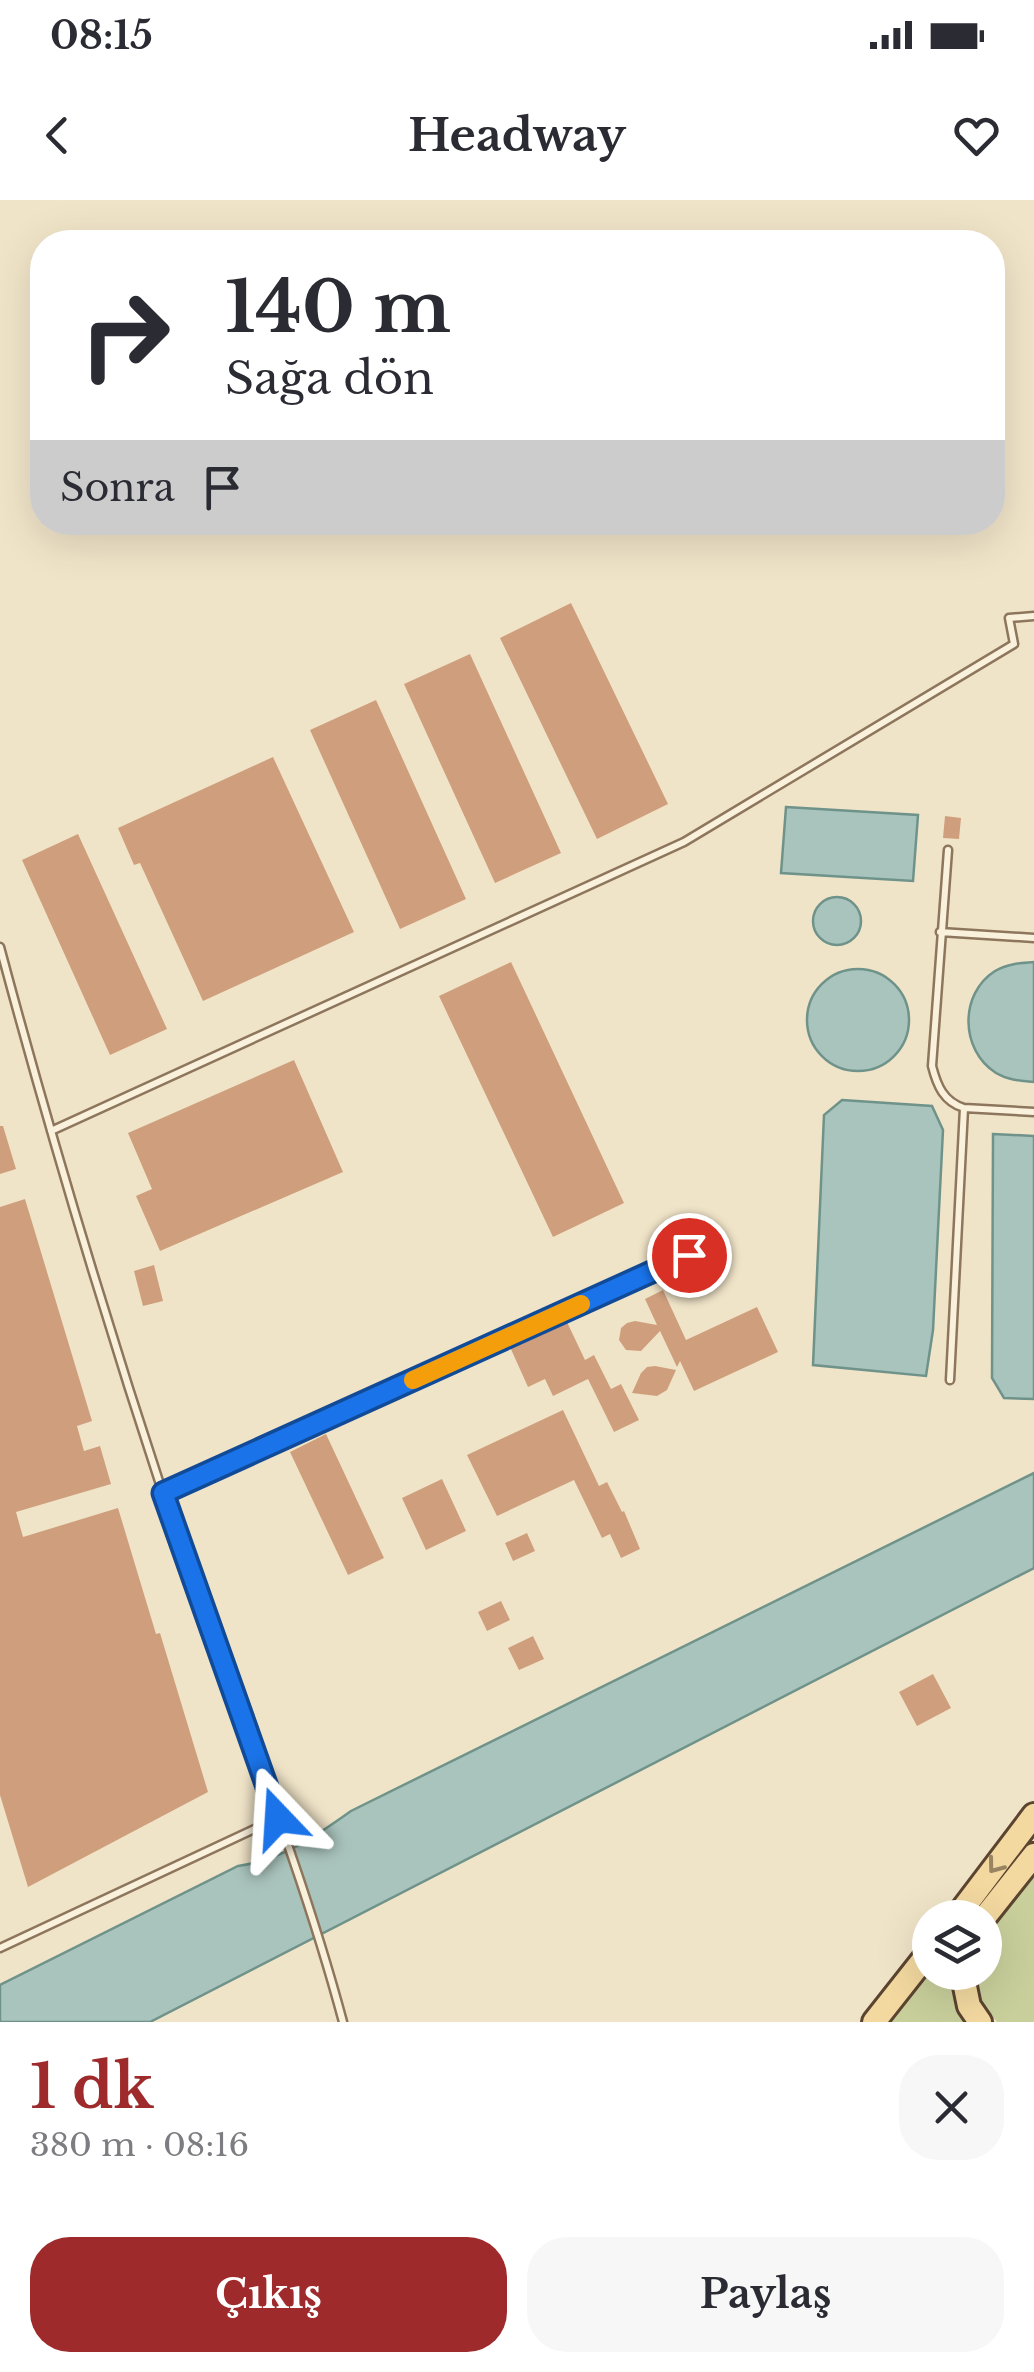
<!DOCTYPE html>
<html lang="tr">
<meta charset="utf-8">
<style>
body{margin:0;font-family:"Libre Baskerville",serif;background:#f7f7f7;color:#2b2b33;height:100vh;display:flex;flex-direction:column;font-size:38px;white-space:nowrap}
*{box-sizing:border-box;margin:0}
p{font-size:32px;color:#7c7c81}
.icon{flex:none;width:55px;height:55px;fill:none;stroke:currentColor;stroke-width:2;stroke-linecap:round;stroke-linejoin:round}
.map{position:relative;height:1822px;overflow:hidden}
.drawer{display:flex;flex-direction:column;background:#fff;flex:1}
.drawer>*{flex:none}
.guide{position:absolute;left:30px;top:30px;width:975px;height:305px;border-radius:40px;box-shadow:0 10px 40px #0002;background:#fff;color:#2b2b33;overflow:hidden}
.controls{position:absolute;left:912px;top:1700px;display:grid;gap:20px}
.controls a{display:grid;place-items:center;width:90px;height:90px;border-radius:50%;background:#fff;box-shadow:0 10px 40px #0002;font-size:50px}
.pin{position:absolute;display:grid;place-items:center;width:85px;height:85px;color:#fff;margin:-42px;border:5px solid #fff;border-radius:50%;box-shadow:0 2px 10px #0007}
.me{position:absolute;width:110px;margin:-55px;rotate:340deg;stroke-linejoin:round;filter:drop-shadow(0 0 8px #0008)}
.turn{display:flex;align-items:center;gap:35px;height:210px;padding:0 30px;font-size:45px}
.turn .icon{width:130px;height:130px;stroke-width:2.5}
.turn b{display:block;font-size:70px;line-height:85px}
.then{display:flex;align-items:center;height:95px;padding:0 30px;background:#0003;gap:20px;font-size:38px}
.round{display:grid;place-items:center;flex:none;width:105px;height:105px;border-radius:40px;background:#f7f7f7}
.overview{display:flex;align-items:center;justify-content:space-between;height:170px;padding:0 30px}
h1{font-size:60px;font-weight:700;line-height:75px;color:#9e2a2b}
.button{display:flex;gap:20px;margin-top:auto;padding:20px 30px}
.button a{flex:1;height:115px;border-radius:40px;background:#9e2a2b;color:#fff;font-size:40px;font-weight:700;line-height:115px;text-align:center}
.button a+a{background:#f7f7f7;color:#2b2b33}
.status{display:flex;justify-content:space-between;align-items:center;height:70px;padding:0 50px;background:#fff;direction:ltr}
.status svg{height:28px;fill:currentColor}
header{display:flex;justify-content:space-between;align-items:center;height:130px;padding:0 30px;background:#fff;font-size:45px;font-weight:700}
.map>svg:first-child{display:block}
</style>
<div class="status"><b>08:15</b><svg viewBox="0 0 49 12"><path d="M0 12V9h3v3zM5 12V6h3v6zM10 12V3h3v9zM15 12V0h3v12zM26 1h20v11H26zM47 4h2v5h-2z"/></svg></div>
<header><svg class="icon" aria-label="back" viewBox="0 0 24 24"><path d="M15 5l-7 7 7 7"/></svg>Headway<svg class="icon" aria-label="heart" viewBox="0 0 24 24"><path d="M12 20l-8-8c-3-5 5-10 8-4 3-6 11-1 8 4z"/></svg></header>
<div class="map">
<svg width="1034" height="1822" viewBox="0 0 1034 1822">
<rect width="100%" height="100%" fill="#f0e4c8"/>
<!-- green -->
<path fill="#c9cf9b" d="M1034 1670V1822H997L978 1798 974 1773 985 1772V1733Z
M930 1768V1772L953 1773 968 1822H888Z"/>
<!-- water -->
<path fill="#a9c4bc" stroke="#6f938a" stroke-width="2.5" d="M786 607 918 615 913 681 781 673Z
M813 721a24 24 0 1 1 48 0a24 24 0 1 1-48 0Z
M1034 762V882C1020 881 1008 880 996 873 960 850 959 794 995 771 1007 764 1020 763 1034 762Z
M807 820a51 51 0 1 1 102 0a51 51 0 1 1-102 0Z
M842 900 932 906 943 930 933 1130 926 1176 813 1165 824 915Z
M993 934 1034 936V1199L1004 1198 992 1178Z
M1034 1273V1368L150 1822H0V1785L238 1666C282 1660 316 1636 351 1611Z"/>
<!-- building -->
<path fill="#cf9f7d" d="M571 403 668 604 597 639 500 438Z
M470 454 561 653 495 683 404 484Z
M376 500 466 699 400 729 310 530Z
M273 557 354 732 203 801 140 663 134 665 118 628Z
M945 616 961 618 959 639 943 638Z
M78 634 167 829 110 855 22 660Z
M511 762 624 1003 553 1037 439 796Z
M294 860 343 972 160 1051 136 996 152 989 128 933Z
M0 926H3L16 969 0 974Z
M25 999 92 1221 77 1226 84 1251 100 1246 111 1284 16 1312 23 1337 118 1308 156 1434 160 1433 208 1592 28 1687 0 1595V1007Z
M154 1065 163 1101 143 1106 134 1071Z
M663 1090 686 1140 757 1107 778 1152 694 1191 680 1161 677 1167 660 1131 641 1151 626 1150 619 1140 621 1128 627 1123 635 1121 657 1125 645 1099Z
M566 1120 585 1160 594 1155 611 1189 621 1184 639 1220 614 1232 588 1179 553 1196 545 1179 528 1187 510 1147Z
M655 1166 676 1170 667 1190 657 1196 632 1193 641 1173 647 1167Z
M563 1210 599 1286 607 1282 622 1312 624 1311 640 1349 621 1358 610 1334 602 1338 574 1280 497 1316 467 1255Z
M326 1234 384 1358 348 1375 290 1252Z
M442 1279 466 1331 426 1350 402 1298Z
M527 1333 535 1351 513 1361 505 1343Z
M501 1401 510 1420 487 1431 478 1412Z
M533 1436 544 1459 519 1470 508 1448Z
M933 1474 951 1508 917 1526 899 1492Z"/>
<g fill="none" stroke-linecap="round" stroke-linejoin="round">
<!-- service casing -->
<g stroke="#8d765c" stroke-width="11">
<path id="service" d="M948 650 932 866C937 886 944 902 964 908L1034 912
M940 732 1034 738
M0 747C50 934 106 1121 167 1306 224 1478 296 1646 343 1822
M51 931 684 642 1014 444 1009 418 1034 416
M950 1180 964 908
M163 1293 689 1055
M0 1748 278 1618"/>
</g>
<!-- primary casing -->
<g stroke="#5b4430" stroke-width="28">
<path id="primary" d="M956 1718 1034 1615
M984 1718 1034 1655
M962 1772 969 1806 980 1822
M874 1822 930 1751"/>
</g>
<!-- service -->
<use href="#service" stroke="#faf1dc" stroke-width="6"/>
<!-- primary -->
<use href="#primary" stroke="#f3d9a0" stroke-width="22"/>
</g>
<!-- one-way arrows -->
<defs><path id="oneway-chevron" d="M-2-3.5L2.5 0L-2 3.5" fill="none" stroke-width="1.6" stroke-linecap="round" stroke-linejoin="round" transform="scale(2.5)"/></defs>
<use stroke="#988460" href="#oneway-chevron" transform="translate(995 1666) rotate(127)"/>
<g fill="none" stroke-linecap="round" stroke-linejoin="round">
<!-- route casing -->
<g stroke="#114b97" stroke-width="25">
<path id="route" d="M278 1618 163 1293 689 1055"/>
</g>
<!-- route -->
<use href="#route" stroke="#1a73e8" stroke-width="18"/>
<!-- slow -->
<path stroke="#f59e0b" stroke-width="18" d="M413 1180 581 1104"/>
</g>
</svg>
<div class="controls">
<a><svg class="icon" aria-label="layers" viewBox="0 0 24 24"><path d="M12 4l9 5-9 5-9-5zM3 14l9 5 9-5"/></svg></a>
</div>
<div class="pin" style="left:689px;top:1055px;background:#d93025"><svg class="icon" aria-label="arrive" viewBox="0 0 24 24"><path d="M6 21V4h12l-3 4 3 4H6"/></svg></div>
<svg class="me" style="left:278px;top:1618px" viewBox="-20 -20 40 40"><path d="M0-17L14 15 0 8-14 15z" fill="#1a73e8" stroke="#fff" stroke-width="4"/></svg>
<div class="guide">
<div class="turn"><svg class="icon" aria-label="right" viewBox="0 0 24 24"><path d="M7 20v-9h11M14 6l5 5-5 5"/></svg><div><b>140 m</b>Sağa dön</div></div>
<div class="then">Sonra<svg class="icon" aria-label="arrive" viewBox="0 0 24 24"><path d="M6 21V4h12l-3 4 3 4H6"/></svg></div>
</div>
</div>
<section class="drawer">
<div class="overview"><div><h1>1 dk</h1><p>380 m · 08:16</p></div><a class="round"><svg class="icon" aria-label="close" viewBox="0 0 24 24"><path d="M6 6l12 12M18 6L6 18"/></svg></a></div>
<div class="button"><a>Çıkış</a><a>Paylaş</a></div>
</section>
